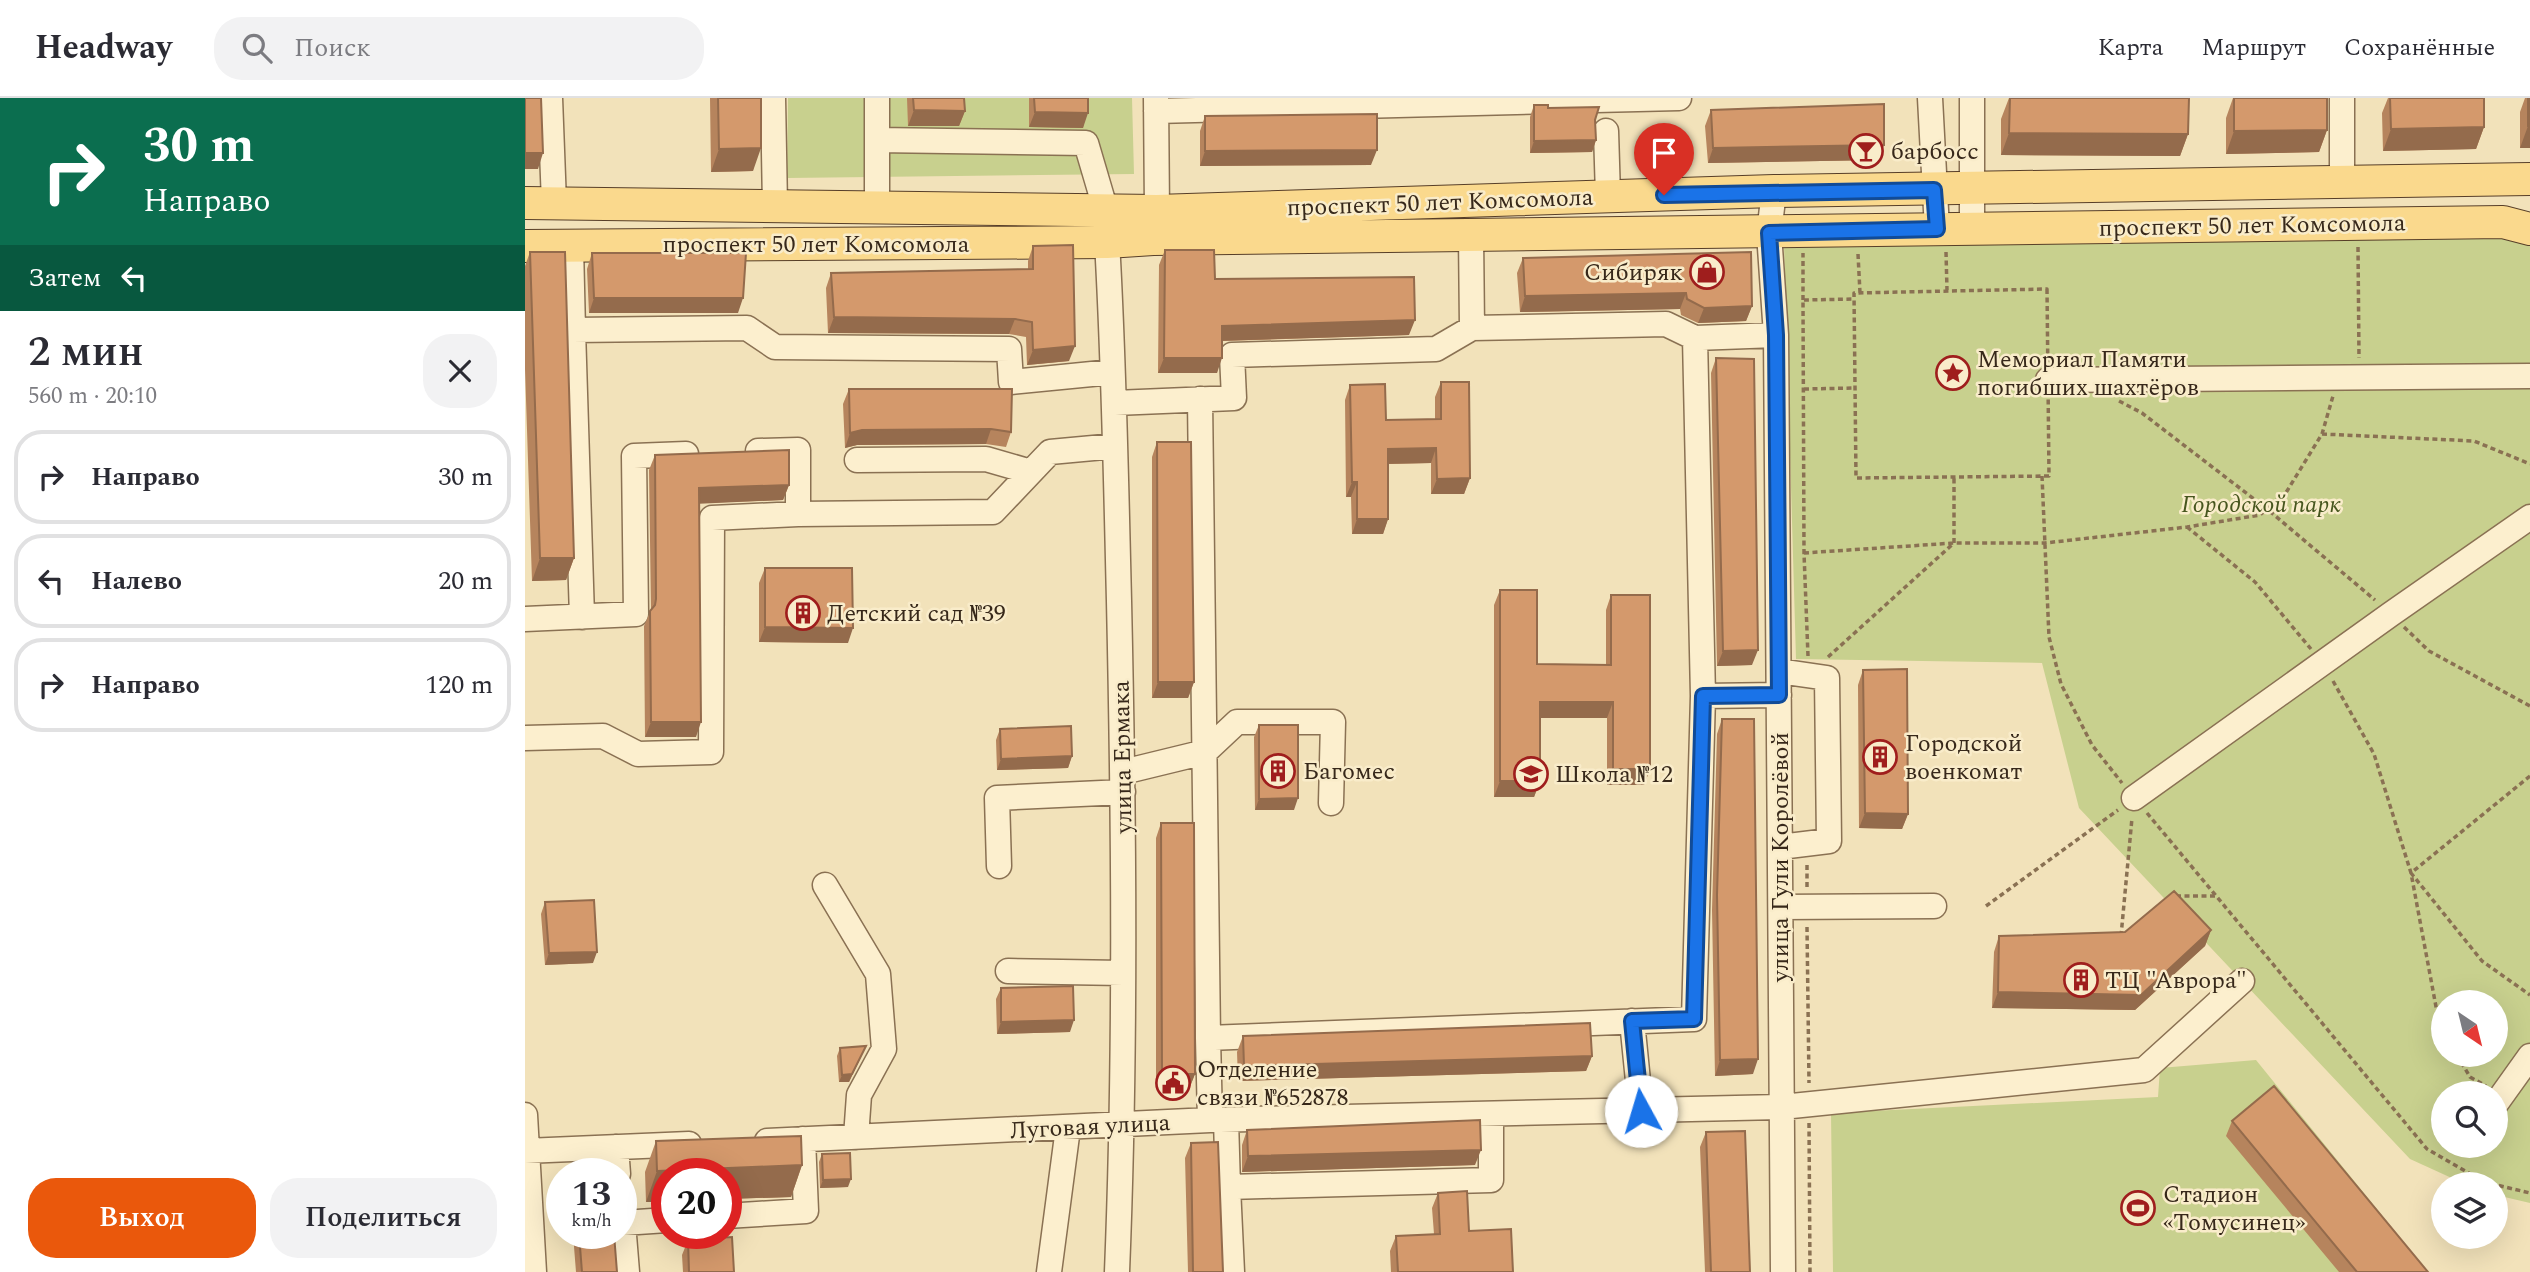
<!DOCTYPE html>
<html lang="ru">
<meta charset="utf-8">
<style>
body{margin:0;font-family:Spectral,serif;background:#f2f2f3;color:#2b2b33;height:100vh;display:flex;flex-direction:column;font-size:26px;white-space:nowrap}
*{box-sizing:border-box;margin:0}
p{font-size:23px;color:#7c7c81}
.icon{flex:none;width:38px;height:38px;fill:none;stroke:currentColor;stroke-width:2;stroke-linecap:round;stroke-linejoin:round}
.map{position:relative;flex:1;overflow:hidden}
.details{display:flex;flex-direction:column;background:#fff;width:525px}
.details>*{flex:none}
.banner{background:#0b6e4f;color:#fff;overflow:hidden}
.needle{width:46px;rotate:145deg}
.fabs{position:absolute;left:1906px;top:892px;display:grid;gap:14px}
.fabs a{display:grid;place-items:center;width:77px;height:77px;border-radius:50%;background:#fff;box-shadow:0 7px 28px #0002;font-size:35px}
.speed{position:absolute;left:21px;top:1060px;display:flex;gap:14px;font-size:35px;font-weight:700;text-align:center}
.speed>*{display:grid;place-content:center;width:91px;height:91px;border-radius:50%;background:#fff;box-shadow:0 7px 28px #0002;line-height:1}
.speed small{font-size:18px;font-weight:400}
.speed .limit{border:10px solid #d22;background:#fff;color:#111}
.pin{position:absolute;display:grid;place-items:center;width:60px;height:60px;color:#fff;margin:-72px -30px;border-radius:50% 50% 50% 0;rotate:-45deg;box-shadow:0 0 7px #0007}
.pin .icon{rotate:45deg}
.me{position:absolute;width:77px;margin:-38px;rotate:354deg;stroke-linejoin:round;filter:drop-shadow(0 0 5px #0008)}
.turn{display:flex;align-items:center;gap:24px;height:147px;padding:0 28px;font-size:32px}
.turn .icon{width:91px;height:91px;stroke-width:2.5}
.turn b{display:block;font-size:49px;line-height:60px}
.then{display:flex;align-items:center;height:66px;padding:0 28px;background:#0003;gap:14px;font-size:26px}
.round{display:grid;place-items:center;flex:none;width:74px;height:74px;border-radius:28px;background:#f2f2f3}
.head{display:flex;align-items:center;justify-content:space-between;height:119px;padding:0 28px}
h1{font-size:42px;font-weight:600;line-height:52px}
.cta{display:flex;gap:14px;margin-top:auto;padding:14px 28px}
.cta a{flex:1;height:80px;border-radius:28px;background:#ea580c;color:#fff;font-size:28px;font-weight:600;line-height:80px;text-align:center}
.cta a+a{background:#f2f2f3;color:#2b2b33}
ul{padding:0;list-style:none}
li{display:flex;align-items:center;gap:21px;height:94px;margin:0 14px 10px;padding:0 14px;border:4px solid #e1e1e2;border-radius:28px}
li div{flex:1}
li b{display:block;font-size:26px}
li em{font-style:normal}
header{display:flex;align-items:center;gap:42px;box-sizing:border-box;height:98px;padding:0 35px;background:#fff;border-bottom:2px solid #e1e1e2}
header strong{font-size:33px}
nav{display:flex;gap:38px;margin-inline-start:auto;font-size:24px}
.search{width:490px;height:63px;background:#f2f2f3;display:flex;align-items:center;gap:18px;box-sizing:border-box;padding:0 24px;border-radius:28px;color:#7c7c81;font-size:26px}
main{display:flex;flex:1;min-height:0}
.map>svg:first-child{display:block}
</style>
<header>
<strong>Headway</strong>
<div class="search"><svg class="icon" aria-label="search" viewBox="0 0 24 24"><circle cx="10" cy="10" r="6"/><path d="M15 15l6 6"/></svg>Поиск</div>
<nav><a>Карта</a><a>Маршрут</a><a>Сохранённые</a></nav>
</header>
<main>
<section class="details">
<div class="banner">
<div class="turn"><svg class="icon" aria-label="right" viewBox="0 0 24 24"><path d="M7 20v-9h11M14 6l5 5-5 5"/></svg><div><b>30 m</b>Направо</div></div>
<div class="then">Затем<svg class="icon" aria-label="left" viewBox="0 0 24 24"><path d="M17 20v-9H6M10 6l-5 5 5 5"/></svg></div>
</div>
<div class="head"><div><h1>2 мин</h1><p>560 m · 20:10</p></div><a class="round"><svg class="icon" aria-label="close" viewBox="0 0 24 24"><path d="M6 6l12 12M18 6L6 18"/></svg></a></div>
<ul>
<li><svg class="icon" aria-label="right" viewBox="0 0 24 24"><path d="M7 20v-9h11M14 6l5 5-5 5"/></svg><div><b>Направо</b></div><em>30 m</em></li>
<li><svg class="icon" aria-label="left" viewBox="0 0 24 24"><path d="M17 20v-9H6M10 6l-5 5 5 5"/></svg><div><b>Налево</b></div><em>20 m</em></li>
<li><svg class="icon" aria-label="right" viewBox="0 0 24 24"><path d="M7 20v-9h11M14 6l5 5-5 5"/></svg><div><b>Направо</b></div><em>120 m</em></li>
</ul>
<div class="cta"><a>Выход</a><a>Поделиться</a></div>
</section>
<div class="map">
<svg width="2005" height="1174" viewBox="0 0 2005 1174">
<rect width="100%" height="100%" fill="#f2e2ba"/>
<!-- green -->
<path fill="#c8d08e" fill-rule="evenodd" d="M263 0H607L609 76 262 80Z
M1972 132 2005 141V1105L1971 1097 1970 1087H1942L1885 1061 1554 710 1517 565 1271 561 1259 148ZM1918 905H1970V957H1918ZM1918 996H1970V1048H1918Z
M1731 962 1903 1174H1308L1306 1015 1633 999 1635 970Z"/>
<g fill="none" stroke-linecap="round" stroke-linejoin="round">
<!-- minor casing -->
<g stroke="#8a7153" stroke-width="27">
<path id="minor" d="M25 0 29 105
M248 0 250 108
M352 0V109
M631 0 632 113
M1405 0 1412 131
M1447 0V132
M1817 0V84
M631 13 1154 0
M1081 33 1083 98
M352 42 561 45 581 113
M1249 93 1244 135 1251 237 1258 1174
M946 137 947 230 1141 226 1170 240
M582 144C589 263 591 383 594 503 599 727 601 950 592 1174
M46 148 48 232
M1523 282 2005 278
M675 301 683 940
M590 305 709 300 707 257 911 251 947 230
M332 362 461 361 506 374
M273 416 468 414 525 354 590 348
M57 519 48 232 222 230 250 249 484 251 486 284 587 274
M0 521 111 516 109 358 161 356
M1254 573 1302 580 1304 743 1255 749
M1178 598 1254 597
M0 640 78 638 113 656 186 654 187 420 273 416V352L233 353
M598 674 680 654 712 624H808L806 705
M1609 700 1866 516 2005 419
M474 768 472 700 598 694
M300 787 353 876 359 951 334 997 331 1039
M1256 809 1409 808
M483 873 598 875
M1107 923 1116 1013
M1970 1007 2005 958
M0 1017 9 1174
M685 1022 683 940 1169 921 1178 598 1170 240 1251 237
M701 1022 703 1089
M242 1043 685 1022 1257 1009 1619 972 1717 883
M91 1049 93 1076
M0 1053 164 1046
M96 1106 98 1125 142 1122
M201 1118 281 1113 278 1041
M98 1125 102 1174
M524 1174 543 1030
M707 1174 703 1089 966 1082V1016"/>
</g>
<!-- major casing -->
<g stroke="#573e28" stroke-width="34">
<path id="major" d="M0 105 632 113 1249 93 2005 81
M0 148 582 144 628 141 1978 124 2005 131"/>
</g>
<!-- path -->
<path stroke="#8a7153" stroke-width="3.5" stroke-dasharray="5 3.5" stroke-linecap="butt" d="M1833 149 1834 260
M1421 154 1422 192
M1333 156 1335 195
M1522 191 1524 378 1331 380 1329 195Z
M1278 202V155
M1279 291 1330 290
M1594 303 1617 315 1742 411 1850 502
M1797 336 1949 343 2005 366
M1517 378 1524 539 1536 586 1567 647 1597 685
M1662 429 1730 484 1786 551
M1279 455 1429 445H1520L1662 429 1735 417 1762 393 1797 336 1808 298
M1879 529 1904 553 2005 608
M1283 558 1279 455 1278 202 1329 201
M1303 559 1429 445V379
M1808 583 1849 656 1886 775 1915 930 1918 935
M2005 678 1886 775 1957 863 2005 897
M1622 715 1902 1051 1959 1084 2005 1095
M1282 789V766
M1651 798H1691
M1461 808 1593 712
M1282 829 1284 985
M1596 838 1607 720
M1932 957 1945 979 1961 988
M1284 1025 1285 1174"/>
<!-- minor -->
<use href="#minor" stroke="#fcefce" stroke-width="24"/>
<!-- major -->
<use href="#major" stroke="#fad98d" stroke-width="32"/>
</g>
<!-- wall -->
<path fill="#b6845d" d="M185 0H236L228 73 186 74Z
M382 0H439L440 13 434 28H383Z
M504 0H563L558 30 504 29Z
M1484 0 1663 36 1655 58 1476 57V21Z
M1708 0H1802V32L1794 54 1701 56V20Z
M1863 0H1959V29L1951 51 1858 53 1857 15Z
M2000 0H2005V50H1995V14Z
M1009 7 1070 22 1071 42 1067 54 1005 55V19Z
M1186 12 1353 62 1183 65 1180 28Z
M680 18 846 67 675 68V33Z
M508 148 544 263 502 267 501 239 484 236 303 235 301 190 306 175 503 171V163Z
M640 152 690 181 884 237 697 243 692 275H633L634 167Z
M5 154 49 460 41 482 7 483 0 271V168Z
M67 155 213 215H64L62 171Z
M998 160 1227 208 1221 223 1173 225 1156 217 1155 211 995 214 992 175Z
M1191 260 1227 567 1192 568 1186 275Z
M916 284 945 380 939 396H906V365L863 366V421L858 436H827L826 399H821L820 302 825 287 861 322 910 321V299Z
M324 291 486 334 481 349 461 346 332 347 320 350 318 306Z
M632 344 669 584 663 600H627V359Z
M130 357 264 387 258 402 175 405 171 639H120L119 528 126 512 124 372Z
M240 470 323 545 234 544V485Z
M975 492 1012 566 1081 567V512L1086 497 1125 671 1119 687H1082V620H1015V683L1009 699H969V507Z
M1338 572 1383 716 1377 731 1334 730 1333 587Z
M1197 621 1228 976 1190 978 1187 812 1192 636Z
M734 627 769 712H730L729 639Z
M475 631 547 658 543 670 472 672 471 642Z
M636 725 670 976 664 991H631V740Z
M20 804 68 865 20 867 16 816Z
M1686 832 1680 848 1610 912 1467 910 1469 854 1474 838Z
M476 890 545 934 472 936 471 901Z
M718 938 1067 958 1061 973 713 983 712 954Z
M341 948 324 984H314L312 958 315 950Z
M1707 1023 1903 1174H1814L1701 1038Z
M722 1032 950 1067 717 1074V1047Z
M1181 1034 1225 1174H1180L1175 1049Z
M131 1043 277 1067 266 1099 201 1101V1076L121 1104 120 1074Z
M666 1045 698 1174H663L660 1060Z
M297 1056 323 1089 295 1090 294 1064Z
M913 1095 944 1133 988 1174H866L865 1153 871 1138 909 1136 907 1110Z
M48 1136H89L92 1174H51Z
M163 1142 209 1174H158L157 1157Z"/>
<!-- shaded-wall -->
<path fill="#946b4c" d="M389 12 440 13 434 28H383Z
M510 14 563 15 558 30 504 29Z
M2003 28H2005V50H1995Z
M1959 29 1951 51 1858 53 1866 31Z
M1802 32 1794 54 1701 56 1709 33Z
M1484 35 1663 36 1655 58 1476 57Z
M1071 42 1067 54 1005 55 1009 43Z
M1359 47 1353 62 1183 65 1188 50Z
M236 50 228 73 186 74 194 51Z
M852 52 846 67 675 68 680 53Z
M0 55H18L13 71H0Z
M1161 195 1155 211 995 214 1000 198Z
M69 200H218L213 215H64Z
M1227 208 1221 223 1173 225 1179 210Z
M309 219 490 221 484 236 303 235Z
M890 222 884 237 692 243 697 228Z
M550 248 544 263 502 267 508 252Z
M639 260H697L692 275H633Z
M466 331 461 346 332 347 320 350 325 335 337 332Z
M911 350 906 365 857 366 863 351Z
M945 380 939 396H906L912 381Z
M827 384H832L826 399H821Z
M264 387 258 402 169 406 174 390Z
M832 421H863L858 436H827Z
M15 460H49L41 482 7 483Z
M240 529 328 530 323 545 234 544Z
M1233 552 1227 567 1192 568 1198 553Z
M633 584H669L663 600H627Z
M1015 604H1088L1082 620H1009Z
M126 624H176L171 639H120Z
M547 658 543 670 472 672 476 661Z
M1088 671H1125L1119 687H1082Z
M975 683H1015L1009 699H969Z
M773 700 769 712H730L734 701Z
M1340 715 1383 716 1377 731 1334 730Z
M1686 832 1680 848 1610 912 1467 910 1473 894Z
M72 854 68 865 20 867 24 855Z
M549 922 545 934 472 936 476 924Z
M341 948 324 984H314L317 977Z
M1067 958 1061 973 713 983 719 968Z
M1233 961 1228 976 1190 978 1195 962Z
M637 976H670L664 991H631Z
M956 1052 950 1067 717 1074 723 1058Z
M277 1067 266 1099 201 1101V1076H142V1104H121L132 1073Z
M326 1081 323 1089 295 1090 298 1082Z"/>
<!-- building -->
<path fill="#d4996c" stroke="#946b4c" stroke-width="2" d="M0 0H16L18 55H0Z
M193 0H236V50L194 51Z
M388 0H439L440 13 389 12Z
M509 0H563V15L510 14Z
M1485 0H1664L1663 36 1484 35Z
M1709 0H1802V32L1709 33Z
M1865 0H1959V29L1866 31Z
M2003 0H2005V28H2003Z
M1359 6V47L1188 50 1186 12Z
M1009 7H1023V10L1074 9 1070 22 1071 42 1009 43Z
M852 16V52L680 53V18Z
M548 147 550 248 508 252 507 224 490 221 309 219 306 175 508 171V148Z
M640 152H689L690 181 889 179 890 222 697 228V260H639Z
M5 154H40L49 460H15Z
M1226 154 1227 208 1179 210 1162 201 1161 195 1000 198 998 160Z
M67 155H221L218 200H69Z
M1191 260 1229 261 1233 552 1198 553Z
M916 284H944L945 380 912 381 911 350 863 351V421H832V384H827L825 287 860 286 861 322 916 321Z
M324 291H487L486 334 466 331 337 332 325 335Z
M632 344H666L669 584H633Z
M264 352V387L174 390 176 624H126L125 513 130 507 131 501 130 357Z
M240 470H327L328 530 240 529Z
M975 492H1012V566L1086 567V497H1125V671H1088V604H1015V683H975Z
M1382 571 1383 716 1340 715 1338 572Z
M1197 621H1229L1233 961 1195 962 1192 797Z
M734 627H773V700L734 701Z
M546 628 547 658 476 661 475 631Z
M636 725H669L670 976H637Z
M1649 793 1686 832 1616 897 1473 894 1474 838 1600 834Z
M69 802 72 854 24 855 20 804Z
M548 888 549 922 476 924V890Z
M1065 925 1067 958 719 968 718 938Z
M341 948 327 976 317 977 315 950Z
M1749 988 1903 1174H1832L1707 1023Z
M955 1022 956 1052 723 1058 722 1032Z
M1220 1033 1225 1174H1186L1181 1034Z
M276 1038 277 1067 132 1073 131 1043Z
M693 1044 698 1174H668L666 1045Z
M325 1055 326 1081 298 1082 297 1056Z
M942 1093 944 1133 986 1131 988 1174H873L871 1138 915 1136 913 1095Z
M54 1136H89L92 1174H57Z
M207 1139 209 1174H164L163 1142Z"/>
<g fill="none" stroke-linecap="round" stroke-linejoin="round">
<!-- route casing -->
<g stroke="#114b97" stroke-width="18">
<path id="route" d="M1116 1013 1107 923 1169 921 1178 598 1254 597 1251 237 1244 135 1412 131 1409 92 1139 97"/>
</g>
<!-- route -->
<use href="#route" stroke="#1a73e8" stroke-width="12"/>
</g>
<!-- icons -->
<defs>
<g id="bar-ring" transform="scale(1.75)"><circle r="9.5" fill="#f9ecca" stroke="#9f1e1d" stroke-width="1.5"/><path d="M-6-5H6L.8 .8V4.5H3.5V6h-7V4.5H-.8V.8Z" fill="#9f1e1d"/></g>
<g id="shop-ring" transform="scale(1.75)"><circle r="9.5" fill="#f9ecca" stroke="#9f1e1d" stroke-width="1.5"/><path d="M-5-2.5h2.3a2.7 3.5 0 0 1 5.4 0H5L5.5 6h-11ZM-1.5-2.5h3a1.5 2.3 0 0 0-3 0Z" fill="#9f1e1d"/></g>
<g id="sight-ring" transform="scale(1.75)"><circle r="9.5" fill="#f9ecca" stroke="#9f1e1d" stroke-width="1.5"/><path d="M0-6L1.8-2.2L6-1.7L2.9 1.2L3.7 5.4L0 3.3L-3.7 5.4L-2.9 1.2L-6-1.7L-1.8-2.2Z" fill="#9f1e1d"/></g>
<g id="building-ring" transform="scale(1.75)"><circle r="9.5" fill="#f9ecca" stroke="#9f1e1d" stroke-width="1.5"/><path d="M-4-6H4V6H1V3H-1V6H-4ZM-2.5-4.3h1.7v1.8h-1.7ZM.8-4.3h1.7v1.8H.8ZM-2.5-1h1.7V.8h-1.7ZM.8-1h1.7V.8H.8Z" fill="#9f1e1d"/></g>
<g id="school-ring" transform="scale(1.75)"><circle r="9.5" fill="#f9ecca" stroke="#9f1e1d" stroke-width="1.5"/><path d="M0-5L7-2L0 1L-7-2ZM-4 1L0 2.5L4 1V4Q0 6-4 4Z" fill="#9f1e1d"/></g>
<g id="civic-ring" transform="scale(1.75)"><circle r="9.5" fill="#f9ecca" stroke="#9f1e1d" stroke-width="1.5"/><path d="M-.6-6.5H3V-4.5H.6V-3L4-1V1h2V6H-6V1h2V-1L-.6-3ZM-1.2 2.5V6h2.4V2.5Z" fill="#9f1e1d"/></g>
<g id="stadium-ring" transform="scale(1.75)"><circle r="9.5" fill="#f9ecca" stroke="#9f1e1d" stroke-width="1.5"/><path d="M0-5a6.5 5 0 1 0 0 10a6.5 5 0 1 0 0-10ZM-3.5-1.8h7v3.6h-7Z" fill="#9f1e1d"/></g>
</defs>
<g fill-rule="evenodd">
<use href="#bar-ring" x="1341" y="53"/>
<use href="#shop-ring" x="1182" y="174"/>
<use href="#sight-ring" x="1428" y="275"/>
<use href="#building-ring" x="278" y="515"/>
<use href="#building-ring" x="1355" y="659"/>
<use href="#building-ring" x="753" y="673"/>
<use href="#school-ring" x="1006" y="676"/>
<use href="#building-ring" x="1556" y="882"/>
<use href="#civic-ring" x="648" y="985"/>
<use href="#stadium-ring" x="1613" y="1110"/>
</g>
<g text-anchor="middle" stroke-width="5" stroke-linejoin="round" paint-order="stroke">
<!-- poi labels -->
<g font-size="24" fill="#37281a" stroke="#f9ecca" text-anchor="start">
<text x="1366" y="61">барбосс</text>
<text x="1158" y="182" text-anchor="end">Сибиряк</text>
<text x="1452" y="269">Мемориал Памяти<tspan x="1452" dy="28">погибших шахтёров</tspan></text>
<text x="302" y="523">Детский сад №39</text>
<text x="1380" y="653">Городской<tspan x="1380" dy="28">военкомат</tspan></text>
<text x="778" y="681">Багомес</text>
<text x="1030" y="684">Школа №12</text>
<text x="1580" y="890">ТЦ "Аврора"</text>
<text x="672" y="979">Отделение<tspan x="672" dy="28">связи №652878</tspan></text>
<text x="1638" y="1104">Стадион<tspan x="1638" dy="28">«Томусинец»</tspan></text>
</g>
<!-- street labels -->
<g font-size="24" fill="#37281a" stroke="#f9ecca">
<text transform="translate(915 104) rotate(-2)" y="8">проспект 50 лет Комсомола</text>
<text transform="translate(1727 127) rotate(-1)" y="8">проспект 50 лет Комсомола</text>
<text x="291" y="154">проспект 50 лет Комсомола</text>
<text transform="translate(597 659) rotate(-91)" y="8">улица Ермака</text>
<text transform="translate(1255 759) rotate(-90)" y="8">улица Гули Королёвой</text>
<text transform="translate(565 1028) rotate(-3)" y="8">Луговая улица</text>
</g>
<!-- park labels -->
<g font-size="24" font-style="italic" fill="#47561e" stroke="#f9ecca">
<text x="1736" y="414">Городской парк</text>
</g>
</g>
</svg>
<div class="fabs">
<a><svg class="needle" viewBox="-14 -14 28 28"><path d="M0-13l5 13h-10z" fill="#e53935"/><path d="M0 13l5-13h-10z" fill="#7c7c81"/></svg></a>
<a><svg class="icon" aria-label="search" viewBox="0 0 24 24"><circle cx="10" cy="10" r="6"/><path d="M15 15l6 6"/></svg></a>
<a><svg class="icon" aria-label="layers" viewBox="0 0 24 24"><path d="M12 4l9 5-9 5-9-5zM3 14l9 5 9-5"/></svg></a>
</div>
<div class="speed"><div>13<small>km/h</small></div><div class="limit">20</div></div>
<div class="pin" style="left:1139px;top:97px;background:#d93025"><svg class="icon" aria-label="arrive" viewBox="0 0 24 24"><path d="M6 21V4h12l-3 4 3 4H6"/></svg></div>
<svg class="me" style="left:1116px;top:1013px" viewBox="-20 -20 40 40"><circle r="19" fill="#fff"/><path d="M0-13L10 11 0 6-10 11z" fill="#1a73e8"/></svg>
</div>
</main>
